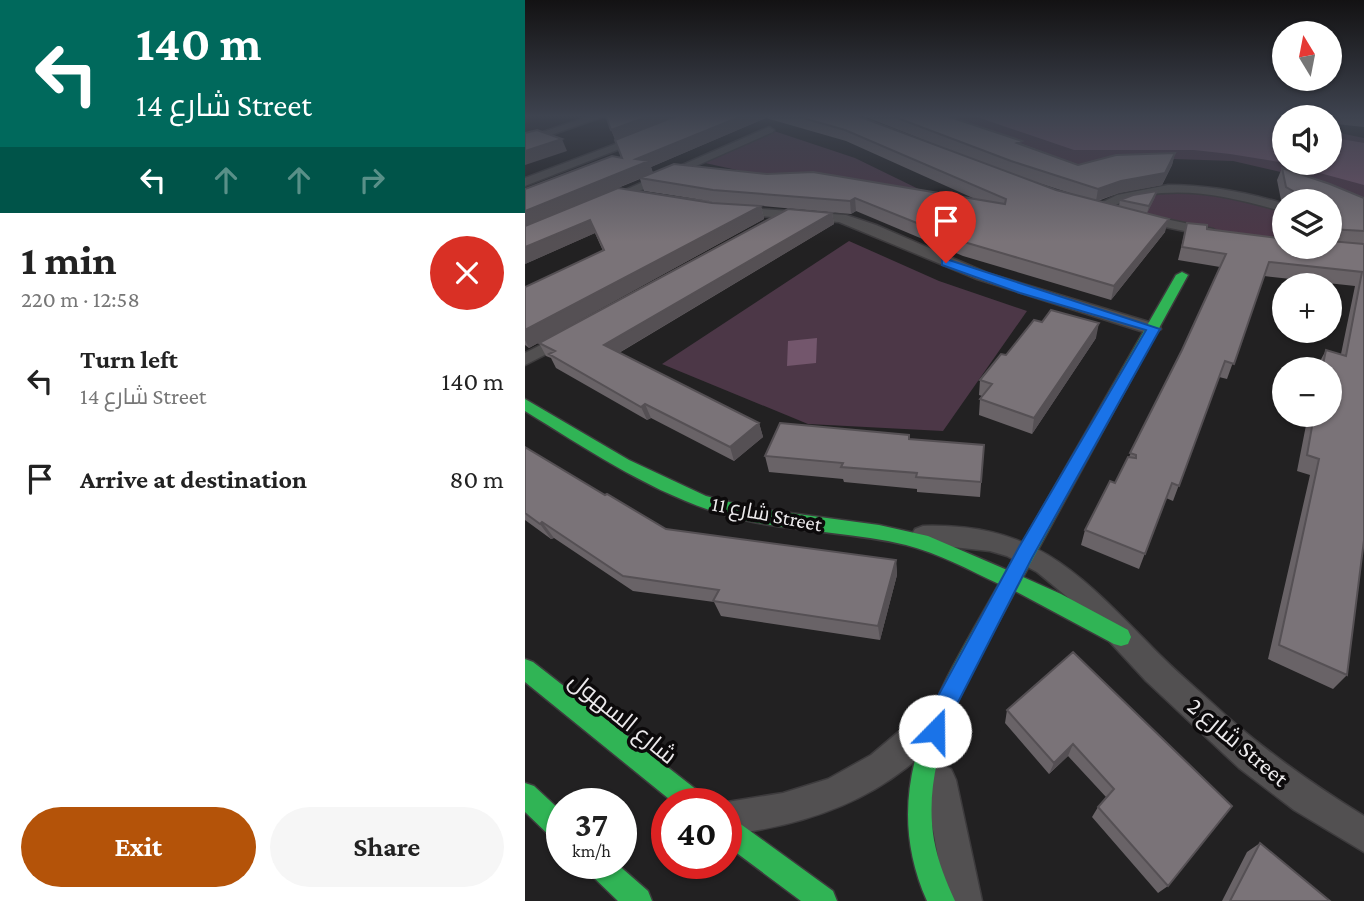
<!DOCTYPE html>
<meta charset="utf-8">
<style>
body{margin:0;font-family:"Crimson Pro",Cairo,serif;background:#f6f6f6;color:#222;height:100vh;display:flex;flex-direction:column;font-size:26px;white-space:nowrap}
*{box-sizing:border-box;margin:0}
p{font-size:23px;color:#767676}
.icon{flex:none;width:38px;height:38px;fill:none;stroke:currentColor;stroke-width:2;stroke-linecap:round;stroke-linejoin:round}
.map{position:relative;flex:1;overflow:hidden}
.drawer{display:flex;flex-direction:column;background:#fff;width:525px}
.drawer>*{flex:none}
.guide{background:#00695c;color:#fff;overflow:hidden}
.needle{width:46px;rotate:350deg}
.controls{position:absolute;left:747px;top:21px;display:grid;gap:14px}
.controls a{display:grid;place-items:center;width:70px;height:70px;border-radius:50%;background:#fff;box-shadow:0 2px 5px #0004;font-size:35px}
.speed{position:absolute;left:21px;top:788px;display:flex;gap:14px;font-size:35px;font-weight:700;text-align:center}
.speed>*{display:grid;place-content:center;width:91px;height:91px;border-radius:50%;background:#fff;box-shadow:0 2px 5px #0004;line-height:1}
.speed small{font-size:18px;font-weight:400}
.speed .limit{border:10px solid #d22;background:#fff;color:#111}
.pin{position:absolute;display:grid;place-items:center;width:60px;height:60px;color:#fff;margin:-72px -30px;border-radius:50% 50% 50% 0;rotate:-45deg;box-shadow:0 0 7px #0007}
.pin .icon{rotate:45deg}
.me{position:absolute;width:77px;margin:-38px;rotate:22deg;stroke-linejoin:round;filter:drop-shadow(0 0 5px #0008)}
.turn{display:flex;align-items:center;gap:24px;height:147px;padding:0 21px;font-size:32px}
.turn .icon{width:91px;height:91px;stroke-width:2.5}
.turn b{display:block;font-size:49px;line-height:60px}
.lanes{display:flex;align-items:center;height:66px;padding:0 21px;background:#0003;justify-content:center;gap:35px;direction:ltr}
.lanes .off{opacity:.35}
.round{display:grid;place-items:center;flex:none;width:74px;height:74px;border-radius:37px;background:#f6f6f6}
.overview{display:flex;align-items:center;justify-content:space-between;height:119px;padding:0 21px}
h1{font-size:42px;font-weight:700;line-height:52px}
.primary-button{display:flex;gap:14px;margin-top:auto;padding:14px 21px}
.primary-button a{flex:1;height:80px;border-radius:42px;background:#b45309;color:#fff;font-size:28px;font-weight:700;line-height:80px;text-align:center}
.primary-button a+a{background:#f6f6f6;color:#222}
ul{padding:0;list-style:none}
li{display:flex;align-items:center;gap:21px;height:98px;padding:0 21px}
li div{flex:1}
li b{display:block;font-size:26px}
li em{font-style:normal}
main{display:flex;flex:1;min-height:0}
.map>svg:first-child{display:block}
</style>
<main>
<section class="drawer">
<div class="guide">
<div class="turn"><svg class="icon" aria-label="left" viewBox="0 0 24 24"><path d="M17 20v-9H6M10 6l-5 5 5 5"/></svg><div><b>140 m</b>شارع 14 Street</div></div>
<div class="lanes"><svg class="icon" aria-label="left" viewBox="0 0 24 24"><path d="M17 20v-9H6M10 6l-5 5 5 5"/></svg><svg class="icon off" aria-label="ahead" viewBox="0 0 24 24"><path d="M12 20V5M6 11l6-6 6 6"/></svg><svg class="icon off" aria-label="ahead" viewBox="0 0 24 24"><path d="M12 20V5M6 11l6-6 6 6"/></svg><svg class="icon off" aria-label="right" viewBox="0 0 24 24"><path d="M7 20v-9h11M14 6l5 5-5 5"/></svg></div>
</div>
<div class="overview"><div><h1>1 min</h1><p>220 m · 12:58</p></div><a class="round" style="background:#d93025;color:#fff"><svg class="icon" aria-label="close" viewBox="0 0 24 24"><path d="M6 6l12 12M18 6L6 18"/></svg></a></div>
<ul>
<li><svg class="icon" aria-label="left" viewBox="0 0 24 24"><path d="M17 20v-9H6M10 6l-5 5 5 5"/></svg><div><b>Turn left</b><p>شارع 14 Street</p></div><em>140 m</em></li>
<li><svg class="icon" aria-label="arrive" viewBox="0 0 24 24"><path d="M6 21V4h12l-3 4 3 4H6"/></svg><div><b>Arrive at destination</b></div><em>80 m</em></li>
</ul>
<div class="primary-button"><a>Exit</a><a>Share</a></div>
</section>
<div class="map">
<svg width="839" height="901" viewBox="0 0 839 901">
<rect width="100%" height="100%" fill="#222122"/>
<!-- green -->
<path fill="#4c3747" d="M421 116H760L762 117H760V163H805V131L839 138V198L786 179 708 161 618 158 548 167Z
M249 131 330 158 412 198 230 174 180 163Z
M676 189 759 208V243L611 217 574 207 612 192Z
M324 241 414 281 502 311 418 431 283 424 137 364Z"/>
<!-- water -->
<path fill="#73566c" d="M449 116H744L759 123 760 163H805V137L839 143V185L754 162 705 154 669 150H549Z
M292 338 291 363 262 366 263 341Z"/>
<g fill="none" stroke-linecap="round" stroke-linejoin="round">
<!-- street casing -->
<g stroke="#3d3b3d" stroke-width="3">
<path id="street" d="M65 116H80L0 144V138Z
M165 116H179L0 186V178Z
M244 127 249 130 248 132 87 203H79L77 200Z
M643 185C683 185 721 192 760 204V212C713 199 669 187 620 195 604 198 590 206 574 211L568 207 592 195Z
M211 207 321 215 351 225 462 273 634 325 636 329 628 334 622 333 452 279 314 222 206 214 205 211Z
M617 214 688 229 695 233 688 237 612 221 610 218Z
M41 332 47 333 50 337 47 341 0 365V353Z
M398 526C508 523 552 571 624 644 643 664 665 683 686 702 733 746 784 782 839 816V852L769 810 714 768 621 681 546 600 512 572 482 556 465 551 390 543 386 536 390 529Z
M401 714 412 718 416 729C409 746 395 757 381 768 329 809 266 827 201 835V803H196L258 793 303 779 346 755 390 718Z
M415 764 426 769 431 780 457 901H421L399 780 404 769Z"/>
</g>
<!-- fast casing -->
<g stroke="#3d3b3d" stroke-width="3">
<path id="fast" d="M657 272 663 275 498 577 536 594 603 630 606 637 603 644 596 646 589 644 490 591C450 668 394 750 409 840 413 862 421 881 430 901H402C349 782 418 685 474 584 444 570 413 553 381 545 322 531 261 532 203 516 128 494 65 451 0 411V399L104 460 181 496 228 508 354 525 403 536 482 570 651 275Z
M0 659 8 662 177 794 180 803H149L0 682Z
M0 783 9 786 37 812V843L28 839 0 812Z
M201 816 210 820 308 891 312 901H276L201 845Z
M59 863H91L123 891 127 901H93L63 872Z"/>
</g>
<!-- street -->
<use href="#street" fill="#525051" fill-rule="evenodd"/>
<!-- fast -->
<use href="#fast" fill="#30b455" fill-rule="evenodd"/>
</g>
<!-- wall -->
<path fill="#696367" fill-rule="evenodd" d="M81 116H333L452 161 338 116H422L553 165 650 153 647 165 637 185 594 193 573 201 594 206 595 200 630 197 622 213 601 208 640 232 586 300 438 256 331 211 326 214 236 206 239 219 4 348 0 345V287L78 251 70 233 0 264 97 158ZM241 118 321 141 450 199 128 173 126 167ZM115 179 119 191 191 202 93 188ZM501 179 526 187 554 196 531 190Z
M809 116H839V127L811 124Z
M757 168 839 198V540L822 675 808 689 743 659 785 475 772 471 783 415H805V369H792L793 365 801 350 816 354 830 286 739 276 702 379 694 377 648 501 641 498 614 569 556 545 560 530 590 483 604 457 657 350 695 267 653 260 662 223 682 229 805 247V201H760V202L756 200 752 180Z
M307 213 309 224 94 353 234 423 238 437 209 461 126 418 122 420 31 368 26 358 21 356 14 343Z
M571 338 507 434 454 415 455 399 457 396 454 395 455 380 481 355Z
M384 435 385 439 459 445 455 497 392 492V489L319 482 318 479 244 472 240 456Z
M0 447 80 495 141 529 371 560 372 575 355 640 196 616 189 602 108 591 29 538 26 539 0 520Z
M548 652 643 886 633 893 567 817 573 807 581 797 543 756 524 774 480 723 482 710Z
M735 843 805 901H697L722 852Z"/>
<!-- shaded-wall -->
<path fill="#555054" d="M124 116H157L91 141 86 130Z
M217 116H241V118L126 167 128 173 0 227V211L111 159Z
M37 139 42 151 0 165V151Z
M650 153 647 165 637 185 594 193 571 201 573 189Z
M632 191 630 197 622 213 624 206Z
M330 198 331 211 326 214 325 201Z
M236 206 239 219 4 348 0 340V330Z
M307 213 309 224 85 358 79 345Z
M644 219 640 232 586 300 589 286Z
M65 220 70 233 0 264V247Z
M574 323 571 338 507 434 509 418Z
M120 404 126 418 122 420 116 407Z
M234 423 238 437 209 461 205 447Z
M17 522 29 538 26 539 15 524Z
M371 560 372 575 355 640 353 626Z
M548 744 543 756 524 774 529 763Z"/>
<!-- building -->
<path fill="#7a7378" stroke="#555054" stroke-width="2" d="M81 116H124L86 130Z
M151 116H217L111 159 124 161 0 211V189L87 156 97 158 90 140Z
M271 116H333L531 190 644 219 589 286 439 242 330 198 325 201 188 190 115 178 149 164 242 174 288 172 480 204 481 199 320 130Z
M367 116H422L497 141 492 143 553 165 591 155 650 153 640 173 596 181 573 189 486 161Z
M12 130 37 139 0 151V133Z
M757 168 805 184 839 198V231L805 229V201H764L768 199V191L761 187Z
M93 188 187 203 236 206 0 330V287L79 250 65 220 0 247V226Z
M632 191 624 206 595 200 608 195Z
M263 209 307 213 79 345 234 423 205 447 120 404 116 407 24 354 30 351 14 343Z
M662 223 682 225V229L760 239V247H805V241L839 244V540L822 675 754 645 794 459 782 455 789 415H805V369H797L801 350 821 356 837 272 744 262 709 364 700 361 654 486 647 483 620 554 560 530 585 481 590 483 603 457 611 458V455L605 453 657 350 701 254 657 247Z
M526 310 574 323 509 418 455 399 467 384 455 380 476 354 481 355 509 320 517 322Z
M255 423 384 435V439L459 445 456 482 391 477 392 473 316 467 318 463 240 456Z
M0 447 80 495 82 494 141 529 371 560 353 626 188 601 194 590 98 576 17 522 15 524 0 513Z
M548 652 707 806 643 886 573 807 589 789 548 744 529 763 482 710Z
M735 843 805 901H705Z"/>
<!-- sky -->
<linearGradient id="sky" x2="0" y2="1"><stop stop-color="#131213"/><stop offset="0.48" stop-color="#3e434f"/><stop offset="1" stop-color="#3e434f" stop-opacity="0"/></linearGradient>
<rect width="839" height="242" fill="url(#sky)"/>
<!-- route -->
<path fill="#1a73e8" stroke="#114b97" stroke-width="2" d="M421 259 635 329 507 558 425 718 418 740 410 743 402 740 398 731 407 707 494 547 621 330 495 293 417 265V260Z"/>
<g text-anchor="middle" stroke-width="7" stroke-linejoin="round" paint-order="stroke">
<!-- street labels -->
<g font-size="21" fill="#eceaec" stroke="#0c0a0b">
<text transform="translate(242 514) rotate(11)" y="7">شارع 11 Street</text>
</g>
<!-- near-street labels -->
<g font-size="24" fill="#eceaec" stroke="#0c0a0b">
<text transform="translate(98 718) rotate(39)" y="8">شارع السهول</text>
<text transform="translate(713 742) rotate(40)" y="8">شارع 2 Street</text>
</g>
</g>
</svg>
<div class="controls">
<a><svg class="needle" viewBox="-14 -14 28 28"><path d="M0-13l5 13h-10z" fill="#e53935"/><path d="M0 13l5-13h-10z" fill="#767676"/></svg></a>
<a><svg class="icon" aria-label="sound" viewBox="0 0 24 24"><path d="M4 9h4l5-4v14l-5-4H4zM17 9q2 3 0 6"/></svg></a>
<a><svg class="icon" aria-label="layers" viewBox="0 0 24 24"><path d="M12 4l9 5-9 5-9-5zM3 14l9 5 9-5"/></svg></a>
<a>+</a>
<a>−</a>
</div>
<div class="speed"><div>37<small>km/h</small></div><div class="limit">40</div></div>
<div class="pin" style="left:421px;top:263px;background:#d93025"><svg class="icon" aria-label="arrive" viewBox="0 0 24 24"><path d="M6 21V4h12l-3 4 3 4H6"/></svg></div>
<svg class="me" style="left:410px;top:731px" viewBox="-20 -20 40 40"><circle r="19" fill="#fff"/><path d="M0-13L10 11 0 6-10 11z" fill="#1a73e8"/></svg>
</div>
</main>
